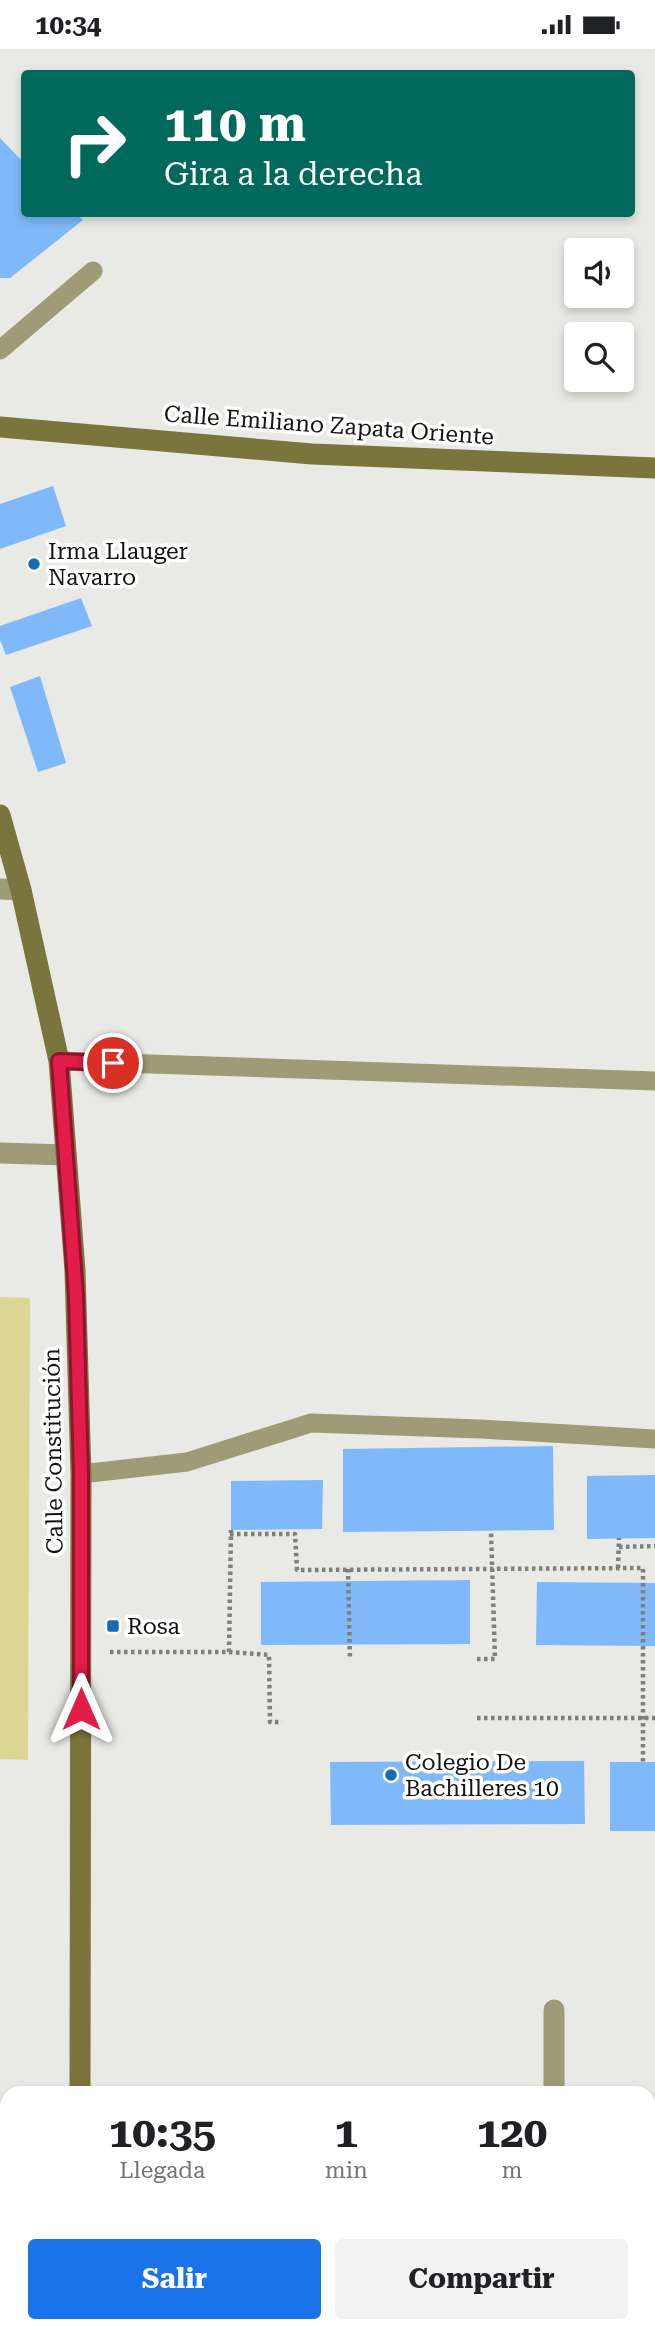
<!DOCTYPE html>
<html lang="es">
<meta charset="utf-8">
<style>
body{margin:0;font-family:"Roboto Serif",serif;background:#f2f2f2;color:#202124;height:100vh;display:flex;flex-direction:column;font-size:26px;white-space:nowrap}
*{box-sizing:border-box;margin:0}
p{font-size:23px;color:#757577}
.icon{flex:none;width:38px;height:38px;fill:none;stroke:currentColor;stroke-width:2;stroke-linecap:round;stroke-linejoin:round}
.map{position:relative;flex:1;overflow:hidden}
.sheet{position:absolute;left:0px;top:2037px;width:656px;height:247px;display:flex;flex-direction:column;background:#fff;border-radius:21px 21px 0 0;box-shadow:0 4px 10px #0003}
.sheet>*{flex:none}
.guide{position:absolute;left:21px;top:21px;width:614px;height:147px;border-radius:7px;box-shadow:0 4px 10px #0003;background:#00695c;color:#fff;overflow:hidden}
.tools{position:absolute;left:564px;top:189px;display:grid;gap:14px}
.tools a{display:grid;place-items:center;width:70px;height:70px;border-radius:7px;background:#fff;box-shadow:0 4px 10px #0003;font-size:35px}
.pin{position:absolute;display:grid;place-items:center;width:60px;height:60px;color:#fff;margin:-30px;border:4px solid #fff;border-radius:50%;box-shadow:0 2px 7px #0007}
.me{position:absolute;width:77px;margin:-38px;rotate:0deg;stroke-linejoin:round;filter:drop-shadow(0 0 5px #0008)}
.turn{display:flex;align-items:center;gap:24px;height:147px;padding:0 28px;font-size:32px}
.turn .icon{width:91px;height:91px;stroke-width:2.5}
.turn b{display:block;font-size:49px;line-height:60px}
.eta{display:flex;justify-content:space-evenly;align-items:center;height:119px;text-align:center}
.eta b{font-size:42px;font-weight:700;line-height:49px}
.cta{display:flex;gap:14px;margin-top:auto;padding:14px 28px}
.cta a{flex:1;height:80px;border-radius:7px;background:#1a73e8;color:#fff;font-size:28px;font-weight:700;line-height:80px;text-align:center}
.cta a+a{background:#f2f2f2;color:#202124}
.status{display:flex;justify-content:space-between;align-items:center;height:49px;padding:0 35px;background:#fff;direction:ltr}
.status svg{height:19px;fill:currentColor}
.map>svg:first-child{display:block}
</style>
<div class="status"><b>10:34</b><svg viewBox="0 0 49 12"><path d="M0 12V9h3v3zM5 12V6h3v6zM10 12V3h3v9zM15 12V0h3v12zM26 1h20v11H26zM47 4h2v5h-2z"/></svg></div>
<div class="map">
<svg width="655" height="2283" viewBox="0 0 655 2283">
<rect width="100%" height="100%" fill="#e9e9e5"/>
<!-- green -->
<path fill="#dcd695" d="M0 1248 30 1249 28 1711 0 1710Z"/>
<!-- building -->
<path fill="#7fb9fa" d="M0 89 24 114V164H76L83 171 10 229H0Z
M53 437 66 477 0 500V455Z
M81 549 92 577 6 606 0 591V577Z
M40 627 66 714 38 723 10 638Z
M553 1397 554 1481 343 1483V1400Z
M655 1426V1489L587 1490V1427Z
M323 1431 322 1480 231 1481V1432Z
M470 1531V1595L261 1596V1533Z
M537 1533 655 1534V1597L536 1596Z
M584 1712 585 1775 331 1776 330 1713Z
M610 1713H655V1782H610Z"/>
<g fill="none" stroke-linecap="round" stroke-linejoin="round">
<!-- path -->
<path stroke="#7f7f7c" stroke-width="4.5" stroke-dasharray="3.5 3.5" stroke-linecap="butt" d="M230 1485H295L297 1521 643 1519V1713
M619 1498 655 1497
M618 1519 619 1489
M348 1520 350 1611
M110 1603H229L269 1606 270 1673H282
M229 1603 231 1481
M477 1610H495L491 1482
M477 1669H655"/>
<!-- lane -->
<path stroke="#9e9b77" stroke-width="19" d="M0 301 93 222
M59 1012 655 1032
M81 1425 187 1413 311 1374 480 1380 655 1390"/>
<!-- street -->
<path stroke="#9e9b77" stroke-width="21" d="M0 840 21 841
M0 1104 66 1106
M554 1961V2044
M649 2209 655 2210
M362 2277V2283"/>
<!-- secondary -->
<path stroke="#7a753d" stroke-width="21" d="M0 378 312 405 655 419
M0 766 21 841 59 1012 75 1222 81 1425 80 2044
M80 2283V2277"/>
</g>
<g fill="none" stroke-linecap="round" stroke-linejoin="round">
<!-- route casing -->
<g stroke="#92132f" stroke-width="18">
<path id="route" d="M81 1660V1425L76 1247 59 1012 113 1014"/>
</g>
<!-- route -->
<use href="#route" stroke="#e11d48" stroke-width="12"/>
</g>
<!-- markers -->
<g fill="#1669b7" stroke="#fff" stroke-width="2.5">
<circle cx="34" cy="515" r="7"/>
<rect x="106" y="1570" width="14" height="14" rx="3.5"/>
<circle cx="391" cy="1726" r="7"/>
</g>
<g text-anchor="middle" stroke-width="7" stroke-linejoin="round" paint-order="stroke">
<!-- street labels -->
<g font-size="23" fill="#141412" stroke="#fff">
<text transform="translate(329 376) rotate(4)" y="8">Calle Emiliano Zapata Oriente</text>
<text transform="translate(53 1402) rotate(-91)" y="8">Calle Constitución</text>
</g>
<!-- poi labels -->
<g font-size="23" fill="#141412" stroke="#fff" text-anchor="start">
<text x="48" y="510">Irma Llauger<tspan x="48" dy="26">Navarro</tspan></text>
<text x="127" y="1585">Rosa</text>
<text x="405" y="1721">Colegio De<tspan x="405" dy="26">Bachilleres 10</tspan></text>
</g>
</g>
</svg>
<div class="tools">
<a><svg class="icon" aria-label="sound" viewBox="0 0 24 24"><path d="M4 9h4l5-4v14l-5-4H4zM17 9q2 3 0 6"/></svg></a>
<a><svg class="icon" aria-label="search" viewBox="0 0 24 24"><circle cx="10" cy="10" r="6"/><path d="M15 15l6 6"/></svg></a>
</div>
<div class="pin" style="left:113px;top:1014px;background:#d93025"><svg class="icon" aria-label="arrive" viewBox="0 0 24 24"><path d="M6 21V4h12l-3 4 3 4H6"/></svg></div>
<svg class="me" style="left:81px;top:1660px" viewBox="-20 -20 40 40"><path d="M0-17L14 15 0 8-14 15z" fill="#e11d48" stroke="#fff" stroke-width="4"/></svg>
<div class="guide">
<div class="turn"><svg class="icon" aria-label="right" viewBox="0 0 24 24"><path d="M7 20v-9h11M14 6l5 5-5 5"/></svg><div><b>110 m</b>Gira a la derecha</div></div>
</div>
<section class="sheet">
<div class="eta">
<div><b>10:35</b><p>Llegada</p></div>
<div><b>1</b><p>min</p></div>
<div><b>120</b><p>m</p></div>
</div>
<div class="cta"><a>Salir</a><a>Compartir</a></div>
</section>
</div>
